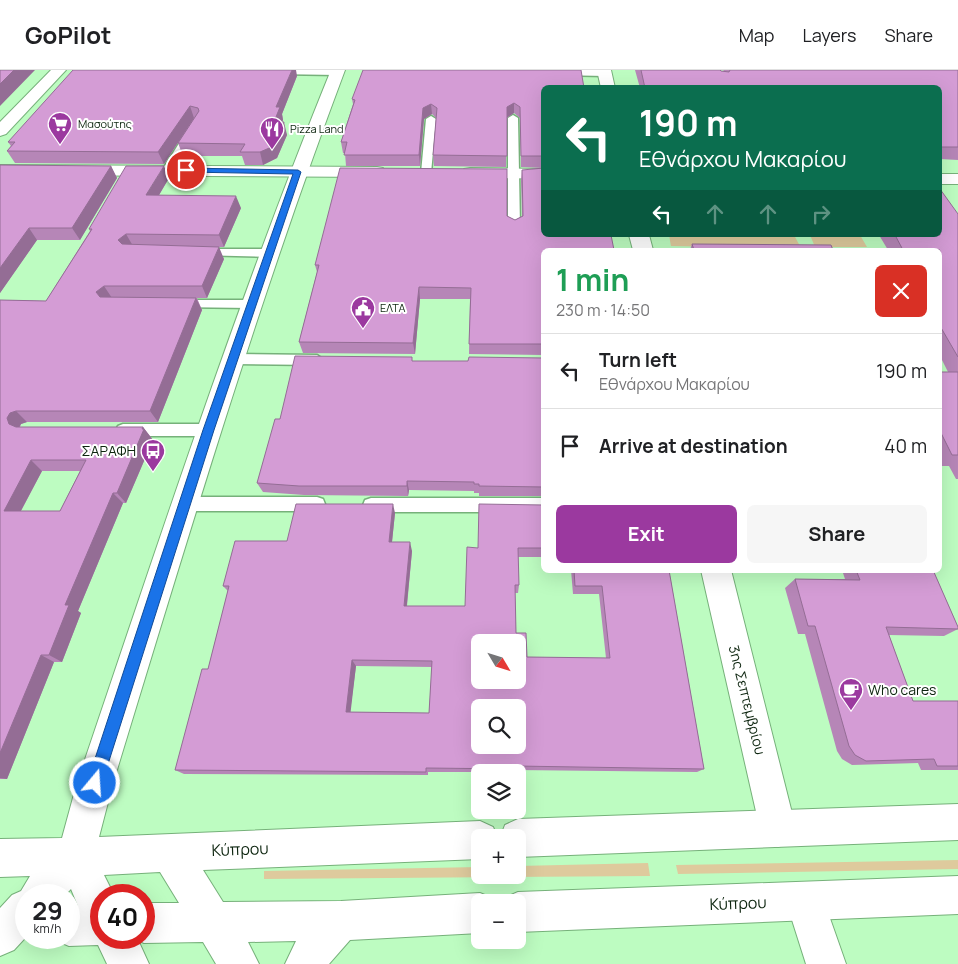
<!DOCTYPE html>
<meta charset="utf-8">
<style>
body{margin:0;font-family:Manrope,sans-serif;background:#f6f6f6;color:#202124;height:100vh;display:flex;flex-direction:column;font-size:19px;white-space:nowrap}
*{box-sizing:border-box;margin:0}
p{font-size:16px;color:#757577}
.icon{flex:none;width:28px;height:28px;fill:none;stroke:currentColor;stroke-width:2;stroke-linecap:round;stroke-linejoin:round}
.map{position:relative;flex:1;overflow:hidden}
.panel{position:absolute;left:541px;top:178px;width:401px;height:325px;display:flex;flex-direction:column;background:#fff;border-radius:8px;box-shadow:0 5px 20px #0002}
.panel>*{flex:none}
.guide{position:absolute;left:541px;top:15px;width:401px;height:152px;border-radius:8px;box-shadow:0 5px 20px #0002;background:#0b6e4f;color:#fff;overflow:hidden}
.needle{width:32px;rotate:128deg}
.buttons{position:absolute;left:471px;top:564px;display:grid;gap:10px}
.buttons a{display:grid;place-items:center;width:55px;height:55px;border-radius:8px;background:#fff;box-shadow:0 5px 20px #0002;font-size:25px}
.speed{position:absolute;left:15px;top:814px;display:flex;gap:10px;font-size:25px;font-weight:700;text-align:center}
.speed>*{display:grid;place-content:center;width:65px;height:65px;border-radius:50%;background:#fff;box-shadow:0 5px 20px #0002;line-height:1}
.speed small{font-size:12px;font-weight:400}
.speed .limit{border:8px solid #d22;background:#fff;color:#111}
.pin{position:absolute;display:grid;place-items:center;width:42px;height:42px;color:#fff;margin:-21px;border:2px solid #fff;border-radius:50%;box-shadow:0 1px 5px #0007}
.me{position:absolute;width:55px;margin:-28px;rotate:18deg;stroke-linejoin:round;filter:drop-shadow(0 0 4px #0008)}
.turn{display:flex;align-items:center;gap:18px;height:105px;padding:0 15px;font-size:22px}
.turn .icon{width:65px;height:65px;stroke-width:2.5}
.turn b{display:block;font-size:35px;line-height:42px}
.lanes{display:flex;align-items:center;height:48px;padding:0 15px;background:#0003;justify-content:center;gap:25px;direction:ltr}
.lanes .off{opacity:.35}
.round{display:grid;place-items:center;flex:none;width:52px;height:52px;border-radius:8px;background:#f6f6f6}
.head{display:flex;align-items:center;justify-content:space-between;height:85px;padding:0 15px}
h1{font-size:30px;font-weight:700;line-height:38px;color:#1e9e55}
.cta{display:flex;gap:10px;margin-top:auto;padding:10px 15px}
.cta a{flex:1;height:58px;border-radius:8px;background:#9b399f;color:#fff;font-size:20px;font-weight:700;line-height:58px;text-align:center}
.cta a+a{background:#f6f6f6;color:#202124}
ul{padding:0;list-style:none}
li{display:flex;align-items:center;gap:15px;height:75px;padding:0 15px;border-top:1px solid #e0e0e0}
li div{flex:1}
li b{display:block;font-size:19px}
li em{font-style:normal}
header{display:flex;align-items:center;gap:30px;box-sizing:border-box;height:70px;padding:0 25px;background:#fff;border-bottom:1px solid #e0e0e0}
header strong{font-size:24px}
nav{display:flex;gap:28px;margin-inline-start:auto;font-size:18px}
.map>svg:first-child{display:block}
</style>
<header>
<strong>GoPilot</strong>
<nav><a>Map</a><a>Layers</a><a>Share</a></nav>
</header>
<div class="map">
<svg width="958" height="894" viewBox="0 0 958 894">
<rect width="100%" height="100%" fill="#bdfcc1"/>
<!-- green -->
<path fill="#deca9d" d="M669 165H794L801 178 671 176Z
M810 165H860L867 177H815Z
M958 790V799L678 804 676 795Z
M648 793 650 806 264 809V801L480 797V805H518V796Z"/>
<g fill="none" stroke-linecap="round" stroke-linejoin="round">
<!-- lane casing -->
<g stroke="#76b17a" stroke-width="3">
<path id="lane" d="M270 0H339L341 2 337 5 274 4Z
M559 0H605L609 3 605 6 556 5V1Z
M513 45 518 48 520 157 514 160 508 157V48Z
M431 46 436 49 431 103 426 106 421 103 426 49Z
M188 59 196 61 172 101H164L163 99Z
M200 179H270L276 183 270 187 196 185 194 183Z
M178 230H251L257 234 251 238 174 237 172 234Z
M234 284 317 285 324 290 317 295 234 294 227 289Z
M123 354H209L214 356 216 360 214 364 209 366H123L118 364 116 360 118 356Z
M185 427H317L323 429 325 434 323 439 317 441H185L179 439 177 434 179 429Z
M371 428H544V442H371L365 440 363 435 365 430Z"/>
</g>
<!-- street casing -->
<g stroke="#76b17a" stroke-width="2">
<path id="street" d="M51 0H66L6 64 0 66V52Z
M597 0H611L615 18H601Z
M0 95 377 97 383 98 386 102 383 106 377 107 0 105Z
M470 98 544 99V109L464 107 461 103 464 99Z
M940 104H958V114H940Z
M629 165H649L653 180H633Z
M701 500H731L796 759 791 772 778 777 765 772 760 759Z
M805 812 819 817 846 894H806L786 831 791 817Z"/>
</g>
<!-- secondary casing -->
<g stroke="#76b17a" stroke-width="2">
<path id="secondary" d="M331 0H345C257 234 186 474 113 713L99 767 480 751 493 757 498 768H480V789L203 800 223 832 341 831 480 823 494 829 495 832H480V863L350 870 329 894H285L296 871 248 872 259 894H216L203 872 144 873 138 870 149 894H107L98 875 69 876 55 870 54 868H69V836H78L71 819 65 825H26V867L14 880 0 886V838L12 825 21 821 30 806 0 807V769L62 768 77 713C158 474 236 234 331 0ZM160 802 179 833H144V868H101V825H114L104 805Z
M958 734V770L518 787V768H500L505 755 518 749Z
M958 806V844L518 862V832H502L504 828 518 822Z"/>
</g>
<!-- lane -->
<use href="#lane" fill="#fff" fill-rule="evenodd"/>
<!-- street -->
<use href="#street" fill="#fff" fill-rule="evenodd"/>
<!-- secondary -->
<use href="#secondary" fill="#fff" fill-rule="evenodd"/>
</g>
<!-- wall -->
<path fill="#b686b7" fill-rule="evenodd" d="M635 0H720L721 1H724L723 0H958V90L940 89V18H640Z
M297 6 282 44 283 50 282 52 287 65 277 88 263 95H245L242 86H183L178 73 190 54 164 94 15 93 7 81 11 76 8 72Z
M544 18V98L521 97 520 48 514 43 507 48 506 97 434 96 433 85 436 48 432 44 424 49 420 96H346L345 83H343L341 72 353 34 352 29Z
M0 95 111 96 117 108 80 170H37L0 223Z
M522 100 544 180V285L469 284 470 229H420L415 284 303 283 299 272 317 202 315 195 507 146 515 150 522 146 521 111Z
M169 108 159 125 241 138 224 177H210L224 189 207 228H197L202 240 158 352H27L21 354 20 357H143L153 370 126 433H123L78 541 81 543 62 592H54L7 709H0V230L46 231 90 161 89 159ZM42 401H80L60 441H21Z
M958 144V409H956L949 396H940V302H948L940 286V180H888L879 165H940Z
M692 174 833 180H690Z
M544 288V426H479V423H474V421L409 420 408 426 304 425 263 422 257 413 280 349 413 291H468Z
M544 435V487H518L519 515 518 523H515L516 563 527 587 606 588 599 524H573L571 500H669L704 699 697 702 516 700 515 702H428V705L184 704 175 700 208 599 228 521 223 516 287 471 395 443 392 472 412 481 407 536H465L478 478ZM356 596 432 597 429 643 350 642Z
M842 500H933L958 557V559L944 566 889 565 913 631H958V700H921L918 693 852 695 842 689 837 681 805 564H798L785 518 795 509H845Z"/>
<!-- shaded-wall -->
<path fill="#946d95" d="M14 0H35L0 36V14Z
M292 0H296L297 6 282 44 283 50 277 64 274 52 276 37Z
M514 33V43L506 48 507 37Z
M431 34 432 44 424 49 420 96 419 85 423 38Z
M190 36 194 48 164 94 158 82Z
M284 52 287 65 277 88 263 95 260 82Z
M111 96 117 108 80 170 72 158Z
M164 96 169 108 152 137 146 125Z
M236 126 241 138 224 177 219 165Z
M29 158 37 170 0 223V198Z
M126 164 133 176 125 182 118 170Z
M219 177 224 189 207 228 202 216Z
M104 216 112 228 104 234 96 222Z
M419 217 420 229 415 284 413 273Z
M196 228 202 240 158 352 150 341Z
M16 341 27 352 21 354 18 359 9 354 7 348 10 343Z
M143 357 153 370 126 433 117 423Z
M31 390 42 401 16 450 4 441Z
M407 411 409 420 408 426 407 416Z
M113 423 123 433 78 541 81 543 62 592 49 585 65 535Z
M393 434 395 443 391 481 389 472Z
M410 472 412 481 406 543 404 536Z
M41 585 54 592 7 709 0 708V683Z
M352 590 356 596 350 647 346 642Z"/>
<!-- building -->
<path fill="#d49cd5" stroke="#946d95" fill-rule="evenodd" d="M0 0H14L0 14Z
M73 0H292L276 37H280L274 52H284L274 76 260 82H240L245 74 178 73 199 41 198 38 190 36 158 82 7 81 15 72H8Z
M363 0H581L584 18H544V86H521L520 37 514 33 507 37V86L433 85 437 38 431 34 423 38 419 85H344L347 72H341L355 30 352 29Z
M641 0H720L721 1 729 2 730 0H958V77H940V18H645Z
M0 95 111 96 72 158H29L0 198Z
M126 96H164L146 125 236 126 219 165 126 164 118 170 122 174 219 177 202 216H104L96 222 100 227 196 228 150 341H16L10 343 7 348 9 354 16 357H143L142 359H144L117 423H113L65 535H69L49 585H41L0 683V230L46 231 92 159H89ZM31 390H86L60 441H4Z
M340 98 507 99V146L515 150 523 146 522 100 544 98V165H611L614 180H544V274H469L471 218 419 217 413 273 299 272 319 195H315Z
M940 119 958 144V287L940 256V180H903L895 165H940Z
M692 174 831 175 833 180H694Z
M295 286 412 287V291H468L469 287 544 288V417L479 416V414H474V412L407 411V416H299L257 413 275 349H280Z
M940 302H958V385H952L940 361Z
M296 434H393L389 472H410L404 536H465L467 477 478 478 479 434 544 435V478H518L519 515H515L516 563H526L527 587 610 588 602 516H575L574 500H669L704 699 516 696V699L426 698V702L175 700 202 599H208L229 516H223L235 471H287ZM480 572H518V610H480ZM352 590 432 591 429 643 346 642ZM480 638H518V675H480Z
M856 500H933L958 557V559L886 557 913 631H958V696H937L934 689 866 691 855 685 849 676 815 556H808L795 509 860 510Z"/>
<!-- route -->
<path fill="#1a73e8" stroke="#114b97" d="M184 98 298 100 301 102 214 360 102 713 100 718 95 721 89 718 87 713 203 360 293 104 186 102Z"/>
<!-- icons -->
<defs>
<g id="supermarket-pin" transform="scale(1.25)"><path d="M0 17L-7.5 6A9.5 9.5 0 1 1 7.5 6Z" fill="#9b399f" stroke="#fff"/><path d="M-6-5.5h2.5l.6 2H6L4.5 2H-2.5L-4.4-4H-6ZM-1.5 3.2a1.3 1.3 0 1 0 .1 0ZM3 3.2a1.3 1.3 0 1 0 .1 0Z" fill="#fff"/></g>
<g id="restaurant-pin" transform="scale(1.25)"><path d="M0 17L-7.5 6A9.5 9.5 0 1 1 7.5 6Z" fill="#9b399f" stroke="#fff"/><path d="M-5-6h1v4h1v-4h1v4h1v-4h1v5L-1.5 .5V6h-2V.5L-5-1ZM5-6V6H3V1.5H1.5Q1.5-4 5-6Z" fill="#fff"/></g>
<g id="civic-pin" transform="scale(1.25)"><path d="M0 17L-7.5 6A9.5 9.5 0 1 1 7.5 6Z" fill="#9b399f" stroke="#fff"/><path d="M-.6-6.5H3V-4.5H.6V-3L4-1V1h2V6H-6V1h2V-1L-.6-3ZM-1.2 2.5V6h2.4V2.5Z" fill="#fff"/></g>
<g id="bus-pin" transform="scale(1.25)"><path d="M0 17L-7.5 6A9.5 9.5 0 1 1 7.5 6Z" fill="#9b399f" stroke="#fff"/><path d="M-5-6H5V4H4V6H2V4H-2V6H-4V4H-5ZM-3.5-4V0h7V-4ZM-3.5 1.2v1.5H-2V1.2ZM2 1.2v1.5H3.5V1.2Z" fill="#fff"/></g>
<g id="cafe-pin" transform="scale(1.25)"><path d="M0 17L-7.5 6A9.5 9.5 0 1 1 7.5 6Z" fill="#9b399f" stroke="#fff"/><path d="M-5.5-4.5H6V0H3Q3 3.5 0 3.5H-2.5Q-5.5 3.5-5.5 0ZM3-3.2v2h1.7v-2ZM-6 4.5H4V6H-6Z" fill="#fff"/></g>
</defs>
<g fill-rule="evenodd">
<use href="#supermarket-pin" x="60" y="54"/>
<use href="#restaurant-pin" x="272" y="59"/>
<use href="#civic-pin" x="363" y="238"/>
<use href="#bus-pin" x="153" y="381"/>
<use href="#cafe-pin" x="851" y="620"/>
</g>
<g text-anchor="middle" stroke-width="4" stroke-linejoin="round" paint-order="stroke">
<!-- far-poi labels -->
<g font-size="11" fill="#0d250f" stroke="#fff" text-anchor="start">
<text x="78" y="58">Μασούτης</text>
<text x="290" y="63">Pizza Land</text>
<text x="380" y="242">ΕΛΤΑ</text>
</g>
<!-- poi labels -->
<g font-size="14" fill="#0d250f" stroke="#fff" text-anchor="end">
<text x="136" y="386">ΣΑΡΑΦΗ</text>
<text x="868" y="625" text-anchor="start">Who cares</text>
</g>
<!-- street labels -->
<g font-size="14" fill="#0d250f" stroke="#fff">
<text transform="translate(747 630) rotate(76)" y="5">3ης Σεπτεμβρίου</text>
</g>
<!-- near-street labels -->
<g font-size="16" fill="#0d250f" stroke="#fff">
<text transform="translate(240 779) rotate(-2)" y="6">Κύπρου</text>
<text transform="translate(738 833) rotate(-2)" y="6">Κύπρου</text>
</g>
</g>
</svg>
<div class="buttons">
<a><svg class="needle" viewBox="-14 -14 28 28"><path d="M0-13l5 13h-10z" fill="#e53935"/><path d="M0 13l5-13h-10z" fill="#757577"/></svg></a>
<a><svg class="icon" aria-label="search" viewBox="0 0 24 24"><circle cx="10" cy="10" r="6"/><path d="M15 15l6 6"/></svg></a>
<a><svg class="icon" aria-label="layers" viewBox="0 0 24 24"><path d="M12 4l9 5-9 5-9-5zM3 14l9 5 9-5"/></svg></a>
<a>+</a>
<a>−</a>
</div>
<div class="speed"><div>29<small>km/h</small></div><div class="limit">40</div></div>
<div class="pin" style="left:186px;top:100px;background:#d93025"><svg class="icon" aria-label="arrive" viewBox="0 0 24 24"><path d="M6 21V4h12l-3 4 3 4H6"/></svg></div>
<svg class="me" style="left:95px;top:713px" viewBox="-20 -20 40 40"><circle r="17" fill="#1a73e8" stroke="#fff" stroke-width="3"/><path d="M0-11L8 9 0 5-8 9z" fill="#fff"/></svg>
<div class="guide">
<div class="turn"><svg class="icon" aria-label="left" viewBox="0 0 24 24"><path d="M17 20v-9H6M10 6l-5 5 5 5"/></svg><div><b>190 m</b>Εθνάρχου Μακαρίου</div></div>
<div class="lanes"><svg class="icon" aria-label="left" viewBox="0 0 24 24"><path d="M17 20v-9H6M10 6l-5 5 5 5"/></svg><svg class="icon off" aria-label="ahead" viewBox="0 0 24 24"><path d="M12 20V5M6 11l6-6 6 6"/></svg><svg class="icon off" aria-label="ahead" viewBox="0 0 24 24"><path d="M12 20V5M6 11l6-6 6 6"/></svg><svg class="icon off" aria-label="right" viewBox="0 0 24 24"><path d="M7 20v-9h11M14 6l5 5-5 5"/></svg></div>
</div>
<section class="panel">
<div class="head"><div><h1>1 min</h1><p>230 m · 14:50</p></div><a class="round" style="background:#d93025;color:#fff"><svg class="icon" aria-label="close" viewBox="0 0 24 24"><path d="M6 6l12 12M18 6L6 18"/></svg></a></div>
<ul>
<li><svg class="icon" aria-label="left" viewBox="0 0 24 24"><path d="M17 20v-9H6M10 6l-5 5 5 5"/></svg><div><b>Turn left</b><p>Εθνάρχου Μακαρίου</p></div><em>190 m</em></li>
<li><svg class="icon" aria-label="arrive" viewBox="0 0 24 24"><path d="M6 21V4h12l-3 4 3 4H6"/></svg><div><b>Arrive at destination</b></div><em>40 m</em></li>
</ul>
<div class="cta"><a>Exit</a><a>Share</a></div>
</section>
</div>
